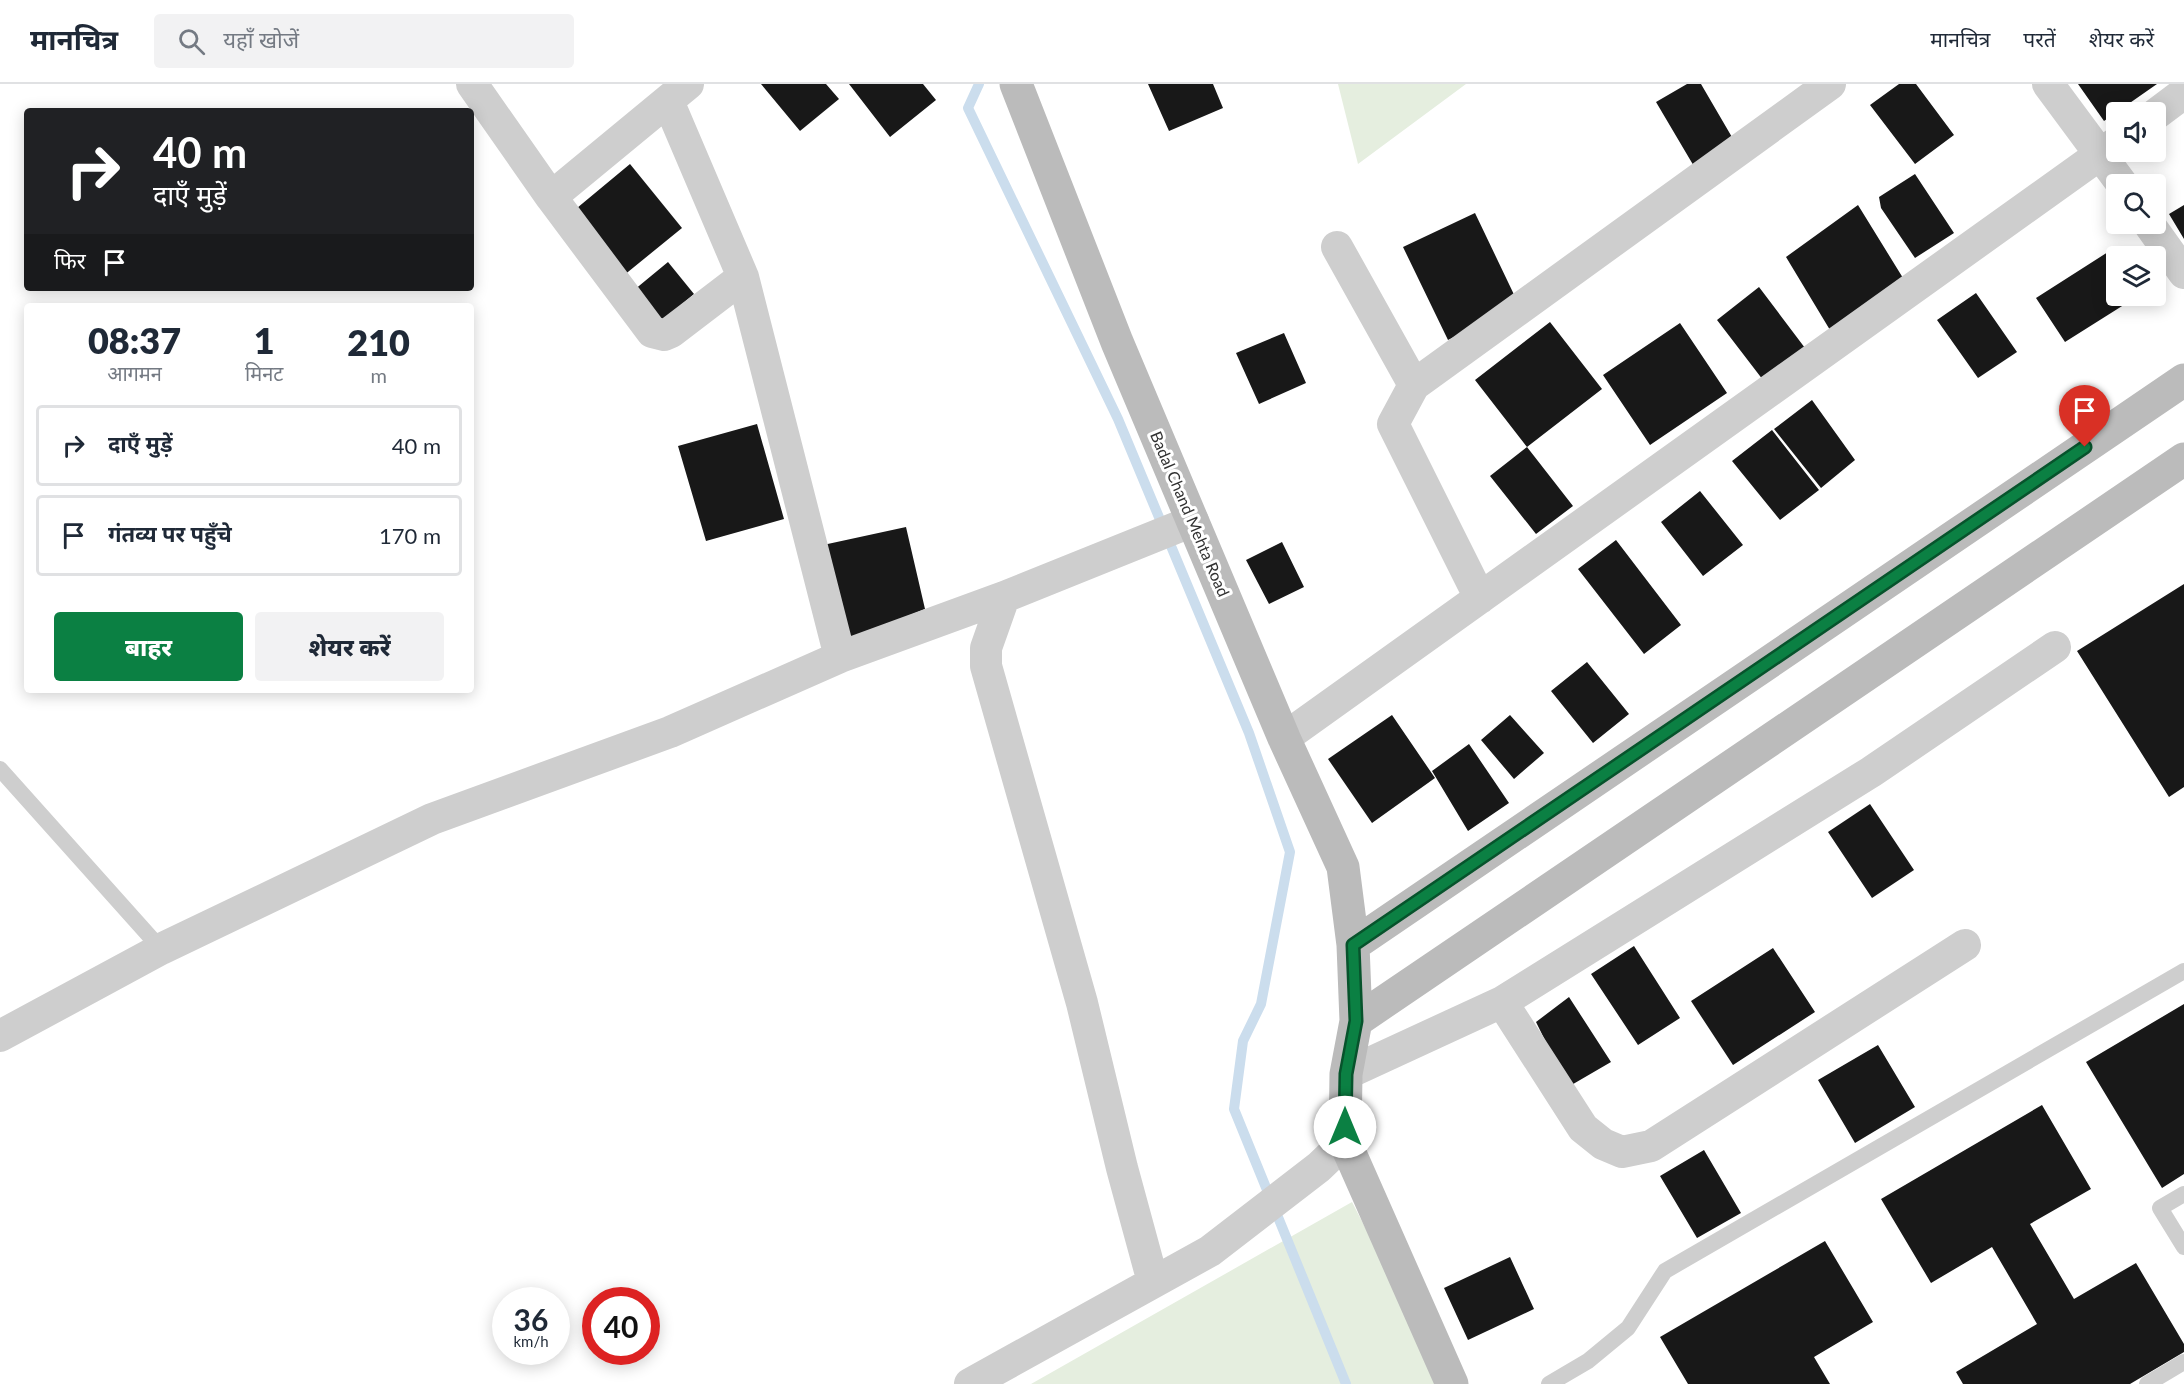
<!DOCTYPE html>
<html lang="hi">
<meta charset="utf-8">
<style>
body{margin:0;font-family:Lato,"Noto Sans Devanagari",sans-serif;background:#f2f2f3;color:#1f2937;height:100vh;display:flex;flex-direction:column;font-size:22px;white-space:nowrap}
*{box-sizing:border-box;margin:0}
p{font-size:20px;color:#747a83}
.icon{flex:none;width:33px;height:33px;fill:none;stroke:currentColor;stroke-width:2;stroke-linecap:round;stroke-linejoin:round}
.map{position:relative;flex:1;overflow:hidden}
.drawer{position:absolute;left:24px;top:219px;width:450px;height:390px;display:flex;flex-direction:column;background:#fff;border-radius:6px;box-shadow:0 3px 15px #0003}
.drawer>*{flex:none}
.banner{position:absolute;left:24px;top:24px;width:450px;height:183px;border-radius:6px;box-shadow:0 3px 15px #0003;background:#202124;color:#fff;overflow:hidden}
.fabs{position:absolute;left:2106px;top:18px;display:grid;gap:12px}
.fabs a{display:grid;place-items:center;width:60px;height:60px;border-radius:6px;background:#fff;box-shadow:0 3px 15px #0003;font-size:30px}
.speed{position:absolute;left:492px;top:1203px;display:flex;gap:12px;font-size:30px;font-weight:700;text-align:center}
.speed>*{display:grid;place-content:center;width:78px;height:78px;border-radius:50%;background:#fff;box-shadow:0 3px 15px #0003;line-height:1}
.speed small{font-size:15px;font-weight:400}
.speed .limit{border:9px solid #d22;background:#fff;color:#111}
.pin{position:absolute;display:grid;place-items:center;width:51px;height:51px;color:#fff;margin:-62px -26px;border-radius:50% 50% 50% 0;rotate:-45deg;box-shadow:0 0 6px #0007}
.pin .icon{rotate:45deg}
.me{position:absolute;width:66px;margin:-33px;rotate:0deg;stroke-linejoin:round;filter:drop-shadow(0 0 4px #0008)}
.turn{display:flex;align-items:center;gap:21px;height:126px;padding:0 30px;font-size:27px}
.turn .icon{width:78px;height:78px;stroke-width:2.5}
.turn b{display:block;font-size:42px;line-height:51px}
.then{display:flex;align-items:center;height:57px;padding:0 30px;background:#0003;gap:12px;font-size:22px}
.eta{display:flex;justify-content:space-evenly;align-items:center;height:102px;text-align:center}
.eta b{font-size:36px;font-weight:800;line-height:42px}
.primary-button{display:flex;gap:12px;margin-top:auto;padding:12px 30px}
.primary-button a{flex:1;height:69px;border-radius:6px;background:#0b8043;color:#fff;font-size:24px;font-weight:800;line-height:69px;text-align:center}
.primary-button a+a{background:#f2f2f3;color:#1f2937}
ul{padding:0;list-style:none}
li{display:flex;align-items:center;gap:18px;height:81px;margin:0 12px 9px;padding:0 18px;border:3px solid #e0e1e3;border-radius:6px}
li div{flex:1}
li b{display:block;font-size:22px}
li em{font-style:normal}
header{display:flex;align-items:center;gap:36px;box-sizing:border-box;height:84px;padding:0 30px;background:#fff;border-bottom:2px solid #e0e1e3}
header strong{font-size:28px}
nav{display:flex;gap:33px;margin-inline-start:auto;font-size:21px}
.search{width:420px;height:54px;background:#f2f2f3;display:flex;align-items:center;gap:15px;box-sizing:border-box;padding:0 21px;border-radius:6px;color:#747a83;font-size:22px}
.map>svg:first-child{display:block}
</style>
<header>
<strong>मानचित्र</strong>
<div class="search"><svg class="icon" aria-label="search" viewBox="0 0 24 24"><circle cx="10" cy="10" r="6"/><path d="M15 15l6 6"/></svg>यहाँ खोजें</div>
<nav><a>मानचित्र</a><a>परतें</a><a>शेयर करें</a></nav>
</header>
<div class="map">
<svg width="2184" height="1300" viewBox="0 0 2184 1300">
<rect width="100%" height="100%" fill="#fff"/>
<!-- green -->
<path fill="#e5eedf" d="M1338 0H1466L1358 80Z
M1352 1118 1405 1221 1437 1300H1031Z"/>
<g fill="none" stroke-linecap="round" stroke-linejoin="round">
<!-- stream -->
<path stroke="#cbdded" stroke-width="10" d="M979 0 968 24 1118 335 1249 649 1290 768 1261 920 1243 957 1234 1025 1346 1300"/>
</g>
<!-- building -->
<path fill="#181818" d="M761 0H826L839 15 800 47Z
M849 0H923L936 16 890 53Z
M1148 0H1213L1223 24 1169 47Z
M1687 0H1701L1736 60 1695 84 1656 18Z
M1899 0H1916L1954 51 1915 80 1870 21Z
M2078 0H2157L2104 37Z
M630 80 682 144 623 192 571 129Z
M1915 90 1954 149 1915 174 1881 124 1879 113Z
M1858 121 1903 194 1830 246 1786 173Z
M2184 121V155L2169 130Z
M1475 129 1519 221 1448 256 1403 163Z
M2108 168 2116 181V212H2138L2065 258 2036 214Z
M668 178 694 210 655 243 628 211Z
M1759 203 1805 264 1763 296 1717 236Z
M1976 209 2017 268 1978 294 1937 236Z
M1550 238 1602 305 1527 363 1475 296Z
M1680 239 1727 309 1650 361 1603 291Z
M1284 249 1306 299 1259 320 1236 269Z
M1812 316 1855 376 1821 404 1774 345Z
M757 340 784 435 706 457 678 362Z
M1772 346 1819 406 1780 436 1732 377Z
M1527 363 1573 422 1536 450 1490 392Z
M1700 407 1743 461 1703 492 1661 438Z
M906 443 925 525 845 558 823 461Z
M1616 456 1681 541 1644 570 1578 485Z
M1282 458 1304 503 1269 520 1246 476Z
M2184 500V703L2169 713 2077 567Z
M1587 578 1629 630 1593 659 1551 607Z
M1392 631 1435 694 1372 739 1328 675Z
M1510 631 1544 669 1514 695 1481 656Z
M1469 660 1509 719 1468 747 1432 687Z
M1870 720 1914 786 1872 814 1828 748Z
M1634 862 1680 934 1638 961 1591 890Z
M1773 864 1815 928 1733 981 1691 917Z
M1569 913 1611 978 1568 1003 1536 938Z
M2184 920V1090L2162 1104 2086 978Z
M1878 961 1915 1023 1855 1059 1818 996Z
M2042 1021 2091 1105 2030 1140 2074 1215 2136 1179 2184 1260V1268L2130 1300H1963L1956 1288 2037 1240 1992 1163 1931 1199 1881 1115Z
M1704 1066 1741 1129 1697 1154 1660 1092Z
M1825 1157 1873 1238 1814 1273 1830 1300H1688L1660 1253Z
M1510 1173 1534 1225 1468 1256 1444 1204Z"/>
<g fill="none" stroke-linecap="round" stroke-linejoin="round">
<!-- lane -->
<path stroke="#cecece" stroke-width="16" d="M0 685 161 865
M2184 1110 2160 1124 2184 1163
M1549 1300 1588 1277 1628 1244 1665 1187 2184 887
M2147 1300 2184 1278"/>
<!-- street -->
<path stroke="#cecece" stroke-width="32" d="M472 0 551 113 652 248 664 251 671 248 743 193
M2048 0 2122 100
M668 17 743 193 840 573
M2156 30 2184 9
M551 113 688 0
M2149 140 2184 189
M1337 163 1414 301 1830 0
M1414 301 1393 340 1480 514
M1004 513 986 564V582L1082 919 1122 1084 1153 1198
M1284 654 2116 59
M1502 918 1583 1044 1603 1060 1622 1068 1651 1062 1965 861
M0 952 161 865 432 735 670 648 840 573 1004 513 1193 437
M1346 990 1502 918 1871 688 2055 563
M970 1300 1210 1167 1319 1083 1345 1058"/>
<!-- secondary -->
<path stroke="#bbb" stroke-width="33" d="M1016 0 1117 258 1284 654 1343 783 1353 861 1356 937 1346 990 1345 1058 1452 1300
M1353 861 2184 296
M1356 937 2184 375"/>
</g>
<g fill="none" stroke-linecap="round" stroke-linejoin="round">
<!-- route casing -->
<g stroke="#07532c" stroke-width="15">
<path id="route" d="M1345 1043 1346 990 1356 937 1353 861 2085 363"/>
</g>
<!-- route -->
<use href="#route" stroke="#0b8043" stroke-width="10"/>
</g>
<g text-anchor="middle" stroke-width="6" stroke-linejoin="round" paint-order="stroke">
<!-- street labels -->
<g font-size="16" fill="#313131" stroke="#fff">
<text transform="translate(1190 430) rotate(67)" y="6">Badal Chand Mehta Road</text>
</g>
</g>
</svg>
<div class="fabs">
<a><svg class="icon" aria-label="sound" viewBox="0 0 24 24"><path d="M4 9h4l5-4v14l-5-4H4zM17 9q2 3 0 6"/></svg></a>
<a><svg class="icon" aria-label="search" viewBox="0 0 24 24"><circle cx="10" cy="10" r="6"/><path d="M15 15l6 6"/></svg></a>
<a><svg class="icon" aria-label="layers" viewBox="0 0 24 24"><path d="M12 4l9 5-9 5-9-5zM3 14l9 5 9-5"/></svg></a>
</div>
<div class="speed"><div>36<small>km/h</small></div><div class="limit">40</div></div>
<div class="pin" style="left:2085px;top:363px;background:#d93025"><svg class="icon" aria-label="arrive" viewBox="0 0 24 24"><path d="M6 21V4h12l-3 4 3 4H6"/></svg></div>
<svg class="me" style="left:1345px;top:1043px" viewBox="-20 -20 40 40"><circle r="19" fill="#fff"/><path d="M0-13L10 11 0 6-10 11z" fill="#0b8043"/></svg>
<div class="banner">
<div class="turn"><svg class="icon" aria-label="right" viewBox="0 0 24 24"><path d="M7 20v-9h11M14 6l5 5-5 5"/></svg><div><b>40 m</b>दाएँ मुड़ें</div></div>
<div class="then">फिर<svg class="icon" aria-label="arrive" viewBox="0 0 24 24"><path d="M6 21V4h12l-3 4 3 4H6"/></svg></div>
</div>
<section class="drawer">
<div class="eta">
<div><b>08:37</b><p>आगमन</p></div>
<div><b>1</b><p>मिनट</p></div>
<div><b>210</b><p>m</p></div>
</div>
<ul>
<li><svg class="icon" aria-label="right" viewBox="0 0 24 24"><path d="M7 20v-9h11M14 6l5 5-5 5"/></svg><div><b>दाएँ मुड़ें</b></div><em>40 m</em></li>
<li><svg class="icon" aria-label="arrive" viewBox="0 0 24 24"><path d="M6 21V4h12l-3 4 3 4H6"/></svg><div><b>गंतव्य पर पहुँचे</b></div><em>170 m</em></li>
</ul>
<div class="primary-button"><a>बाहर</a><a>शेयर करें</a></div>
</section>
</div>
